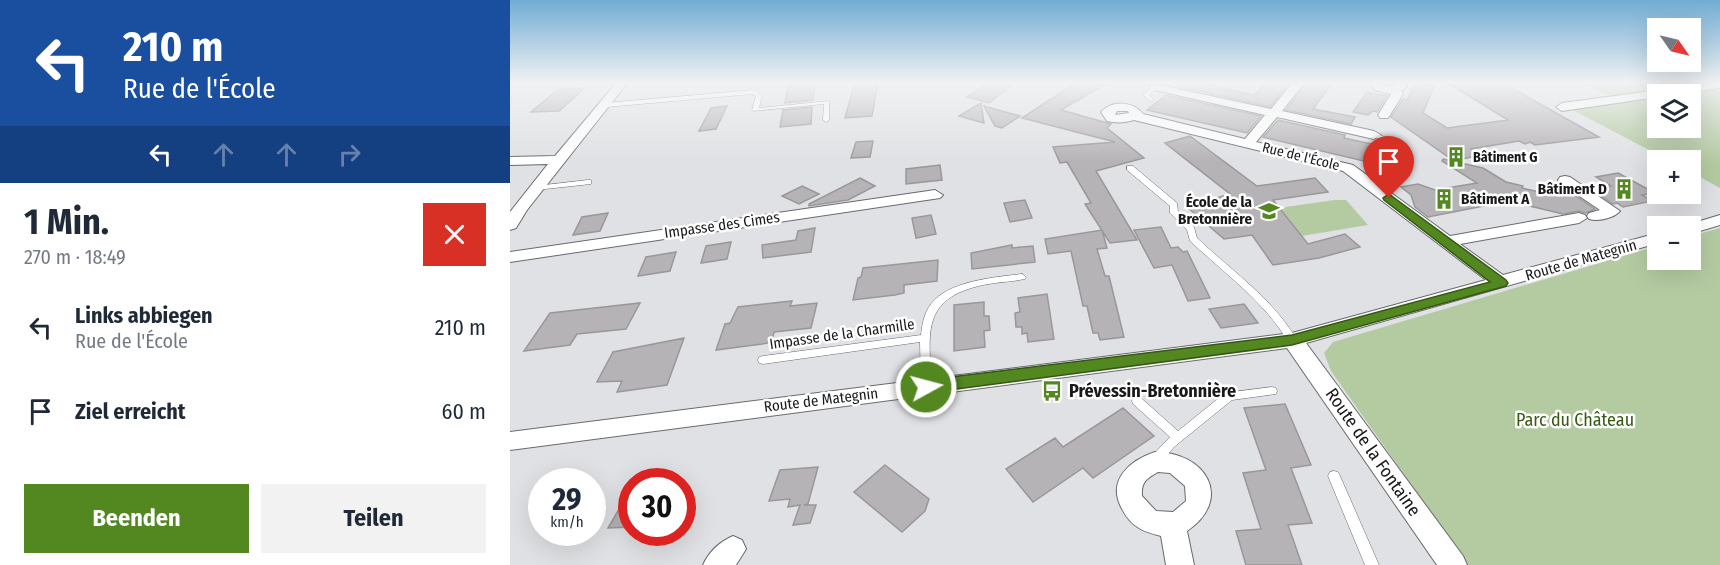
<!DOCTYPE html>
<html lang="de">
<meta charset="utf-8">
<style>
body{margin:0;font-family:"Fira Sans Condensed",sans-serif;background:#f2f2f3;color:#1f2937;height:100vh;display:flex;flex-direction:column;font-size:22px;white-space:nowrap}
*{box-sizing:border-box;margin:0}
p{font-size:20px;color:#747a83}
.icon{flex:none;width:33px;height:33px;fill:none;stroke:currentColor;stroke-width:2;stroke-linecap:round;stroke-linejoin:round}
.map{position:relative;flex:1;overflow:hidden}
.drawer{display:flex;flex-direction:column;background:#fff;width:510px}
.drawer>*{flex:none}
.top-card{background:#1a4fa0;color:#fff;overflow:hidden}
.needle{width:39px;rotate:124deg}
.buttons{position:absolute;left:1137px;top:18px;display:grid;gap:12px}
.buttons a{display:grid;place-items:center;width:54px;height:54px;border-radius:0px;background:#fff;box-shadow:0 6px 24px #0002;font-size:30px}
.speed{position:absolute;left:18px;top:468px;display:flex;gap:12px;font-size:30px;font-weight:700;text-align:center}
.speed>*{display:grid;place-content:center;width:78px;height:78px;border-radius:50%;background:#fff;box-shadow:0 6px 24px #0002;line-height:1}
.speed small{font-size:15px;font-weight:400}
.speed .limit{border:9px solid #d22;background:#fff;color:#111}
.pin{position:absolute;display:grid;place-items:center;width:51px;height:51px;color:#fff;margin:-62px -26px;border-radius:50% 50% 50% 0;rotate:-45deg;box-shadow:0 0 6px #0007}
.pin .icon{rotate:45deg}
.me{position:absolute;width:66px;margin:-33px;rotate:83deg;stroke-linejoin:round;filter:drop-shadow(0 0 4px #0008)}
.turn{display:flex;align-items:center;gap:21px;height:126px;padding:0 24px;font-size:27px}
.turn .icon{width:78px;height:78px;stroke-width:2.5}
.turn b{display:block;font-size:42px;line-height:51px}
.lanes{display:flex;align-items:center;height:57px;padding:0 24px;background:#0003;justify-content:center;gap:30px;direction:ltr}
.lanes .off{opacity:.35}
.round{display:grid;place-items:center;flex:none;width:63px;height:63px;border-radius:0px;background:#f2f2f3}
.summary{display:flex;align-items:center;justify-content:space-between;height:102px;padding:0 24px}
h1{font-size:36px;font-weight:700;line-height:45px}
.button{display:flex;gap:12px;margin-top:auto;padding:12px 24px}
.button a{flex:1;height:69px;border-radius:0px;background:#538821;color:#fff;font-size:24px;font-weight:700;line-height:69px;text-align:center}
.button a+a{background:#f2f2f3;color:#1f2937}
ul{padding:0;list-style:none}
li{display:flex;align-items:center;gap:18px;height:84px;padding:0 24px}
li div{flex:1}
li b{display:block;font-size:22px}
li em{font-style:normal}
main{display:flex;flex:1;min-height:0}
.map>svg:first-child{display:block}
</style>
<main>
<section class="drawer">
<div class="top-card">
<div class="turn"><svg class="icon" aria-label="left" viewBox="0 0 24 24"><path d="M17 20v-9H6M10 6l-5 5 5 5"/></svg><div><b>210 m</b>Rue de l'École</div></div>
<div class="lanes"><svg class="icon" aria-label="left" viewBox="0 0 24 24"><path d="M17 20v-9H6M10 6l-5 5 5 5"/></svg><svg class="icon off" aria-label="ahead" viewBox="0 0 24 24"><path d="M12 20V5M6 11l6-6 6 6"/></svg><svg class="icon off" aria-label="ahead" viewBox="0 0 24 24"><path d="M12 20V5M6 11l6-6 6 6"/></svg><svg class="icon off" aria-label="right" viewBox="0 0 24 24"><path d="M7 20v-9h11M14 6l5 5-5 5"/></svg></div>
</div>
<div class="summary"><div><h1>1 Min.</h1><p>270 m · 18:49</p></div><a class="round" style="background:#d93025;color:#fff"><svg class="icon" aria-label="close" viewBox="0 0 24 24"><path d="M6 6l12 12M18 6L6 18"/></svg></a></div>
<ul>
<li><svg class="icon" aria-label="left" viewBox="0 0 24 24"><path d="M17 20v-9H6M10 6l-5 5 5 5"/></svg><div><b>Links abbiegen</b><p>Rue de l'École</p></div><em>210 m</em></li>
<li><svg class="icon" aria-label="arrive" viewBox="0 0 24 24"><path d="M6 21V4h12l-3 4 3 4H6"/></svg><div><b>Ziel erreicht</b></div><em>60 m</em></li>
</ul>
<div class="button"><a>Beenden</a><a>Teilen</a></div>
</section>
<div class="map">
<svg width="1210" height="565" viewBox="0 0 1210 565">
<rect width="100%" height="100%" fill="#e0e1e4"/>
<!-- green -->
<path fill="#b4cba2" d="M1067 82H1201L1101 96Z
M1210 89V188L1181 172 1180 160H1158L1063 110 1147 98 1148 128H1180V94H1170Z
M824 200H836L858 225 792 236 769 208Z
M1210 228V565H958L821 371 814 353 823 342 1147 246 1148 260H1180L1181 236Z"/>
<!-- building -->
<path fill="#b6b3b6" stroke="#99979a" stroke-width="1.5" d="M279 82H305L303 100 275 103Z
M345 82H368L362 116 335 118Z
M480 82H506L479 103 457 97Z
M567 82H599L551 110 601 124 597 128 634 158 586 171 627 240 600 243 575 204 581 203 557 162 550 163 543 147 605 142 512 118Z
M671 82H686L744 95 756 82H780L760 107 667 86Z
M797 82H823L803 109 845 117 841 124 776 110Z
M936 82 993 83 1089 137 1025 145 1020 142 1015 144 1009 141 961 149 971 155 944 161 881 117 893 99 897 100 905 83 924 86 913 113 937 128 998 120Z
M75 88 49 111 21 112 49 89Z
M857 92 877 96 867 112 863 111 858 115 843 112Z
M656 95 751 116 737 133 637 110Z
M471 103 474 123 449 116Z
M217 106 206 129 189 131 201 108Z
M474 106 510 116 492 128 485 126Z
M302 107 301 124 270 127 273 110Z
M768 120 835 135 834 138 875 147 866 164 753 137Z
M680 136 747 186 805 178 818 192 763 200 798 244 835 234 850 247 809 258 763 265 742 235 714 239 677 207 720 194 655 143Z
M363 141 360 157 341 158 346 142Z
M933 159 973 168 996 182 1013 186 1012 188 1043 195V193L1055 196 1063 194 1085 209 1076 213 1069 211 1053 214 999 201 918 217 905 207 901 195 891 187 908 184 925 190 967 183 932 161Z
M430 165 432 180 396 184V169Z
M1108 173 1145 193 1132 195 1142 201 1113 207 1107 203 1103 204 1084 191 1101 186 1086 177Z
M350 178 365 186 338 200 299 206V204Z
M292 186 309 194 289 204 272 196Z
M515 200 522 218 500 222 494 203Z
M98 213 90 231 63 235 72 217Z
M421 215 426 234 406 238 402 218Z
M651 227 661 248 668 247 673 252 677 251 700 298 678 301 662 265 644 268 624 230Z
M305 228 301 252 253 258 252 245 286 240 288 231Z
M592 230 597 248 587 249 595 276H599L614 337 590 340 588 333H583L577 306H573L561 251 538 254 535 239Z
M221 242 217 259 191 263 196 246Z
M502 245V248L523 246 525 262 462 269 461 253Z
M166 252 160 271 128 276 136 257Z
M428 260 427 281 394 285V293L385 295 343 300 348 278 351 277 353 268Z
M537 294 544 339 518 342 517 333 512 334V327H506L505 313 510 312 508 298Z
M282 301 280 306 307 303 301 328 264 332 262 342 252 344 206 350 215 324 220 323 228 307Z
M474 302V316H479L480 330 474 331 475 347 444 351V305Z
M130 303 116 329 67 334 60 345 14 351 40 313Z
M734 304 748 323 711 328 699 309Z
M174 338 157 385 107 392 112 381 87 382 103 352Z
M775 404 801 465 781 468 802 523 778 525 792 565H736L726 531 751 529 733 473 756 470 734 408Z
M613 408 644 436 583 478 573 468 523 502 496 469 545 438 553 447Z
M375 465 419 499 415 511 392 532 344 492Z
M308 467 298 504 294 505H306L300 523 283 525 290 505 278 507 280 499 259 501 270 470Z
M122 487V527L98 528Z"/>
<g fill="none" stroke-linecap="round" stroke-linejoin="round">
<!-- service casing -->
<g stroke="#696a6d" stroke-width="1">
<path id="service" d="M643 86 648 87 639 95 644 100 641 102 633 95Z
M244 90 252 96 249 108 319 101V120L316 122 313 120 314 104 243 111 242 110 246 96 243 94 96 107 93 105 96 103Z
M864 133 878 138 891 146 892 147 890 153H886L885 148 874 140 862 136V134Z
M617 166H623L667 203 668 212 684 227 687 238C721 270 763 299 787 340L786 342H778C756 303 713 272 680 241L677 230 660 213V206L617 170Z
M78 180H81V184L26 190 22 188 26 186Z
M512 274 516 277 515 279C501 282 487 282 473 285 409 299 420 334 421 386L420 389 416 390 412 389 411 386 410 342 253 364 249 363 248 360 249 357 253 356 411 335C412 325 414 313 421 304 438 281 485 277 512 274Z
M762 387 766 388 767 391 766 394 722 400 664 447 649 465 645 466 641 465 639 461 641 457 660 437 623 404 622 401 623 398 627 397 631 398 668 431 715 393Z
M824 471 828 472 830 476 869 565H855L818 476 820 472Z"/>
</g>
<!-- minor casing -->
<g stroke="#696a6d" stroke-width="2">
<path id="minor" d="M107 82H118L17 210 6 228 0 230V212L38 164 0 165V157L45 156Z
M783 82H795L772 111 864 131 871 135 864 139 767 117 746 142 843 165 940 236 1069 213 1075 215 1077 218 1069 223 950 244 993 275 1148 233V243L796 343 953 556 957 565H927L777 348 0 450V432L782 333 976 280 833 171 624 120C615 123 606 123 597 121L591 112C602 100 623 101 633 114L735 139 755 115 645 90 639 87 645 84 761 109ZM607 111H618L619 113 605 115Z
M858 82C867 82 875 87 884 86L883 82H894L897 87 891 91 893 94 878 118H870L868 115 881 94 865 90Z
M1210 82V88L1167 94H1148V97L1052 111 1046 107 1052 103Z
M1055 176 1060 177 1110 211C1104 218 1088 222 1079 219L1077 216 1079 213 1090 210 1050 183 1048 180 1050 177Z
M425 190 433 195 430 198 0 262V252Z
M1210 215V225L1180 234V226H1174Z
M645 452C696 452 724 499 677 531L684 565H656L651 536C644 534 635 532 629 528 620 523 615 515 611 507 597 479 621 460 645 452ZM648 472 660 473 675 486 676 501 663 512 646 511 632 496C631 482 636 479 648 472Z
M223 536 232 540 236 549 226 565H193C199 552 209 542 223 536Z"/>
</g>
<!-- service -->
<use href="#service" fill="#fff" fill-rule="evenodd"/>
<!-- minor -->
<use href="#minor" fill="#fff" fill-rule="evenodd"/>
</g>
<!-- sky -->
<linearGradient id="sky" x2="0" y2="1"><stop stop-color="#71acd4"/><stop offset="0.51" stop-color="#f1f2f3"/><stop offset="1" stop-color="#f1f2f3" stop-opacity="0"/></linearGradient>
<rect width="1210" height="162" fill="url(#sky)"/>
<!-- route -->
<path fill="#538821" stroke="#365815" stroke-width="1.5" d="M879 194 996 280 998 283 996 286 782 345 416 393 411 391 408 387 411 382 416 380 782 335 980 282 874 200 873 198Z"/>
<!-- icons -->
<defs>
<g id="building-bare" transform="scale(1.62)"><path d="M-4-6H4V6H1V3H-1V6H-4ZM-2.5-4.3h1.7v1.8h-1.7ZM.8-4.3h1.7v1.8H.8ZM-2.5-1h1.7V.8h-1.7ZM.8-1h1.7V.8H.8Z" fill="#538821" stroke="#fff" stroke-width="2.5" paint-order="stroke"/></g>
<g id="school-bare" transform="scale(1.62)"><path d="M0-5L7-2L0 1L-7-2ZM-4 1L0 2.5L4 1V4Q0 6-4 4Z" fill="#538821" stroke="#fff" stroke-width="2.5" paint-order="stroke"/></g>
<g id="bus-bare" transform="scale(1.62)"><path d="M-5-6H5V4H4V6H2V4H-2V6H-4V4H-5ZM-3.5-4V0h7V-4ZM-3.5 1.2v1.5H-2V1.2ZM2 1.2v1.5H3.5V1.2Z" fill="#538821" stroke="#fff" stroke-width="2.5" paint-order="stroke"/></g>
</defs>
<g fill-rule="evenodd">
<use href="#building-bare" x="946" y="157"/>
<use href="#building-bare" x="1114" y="189"/>
<use href="#building-bare" x="934" y="199"/>
<use href="#school-bare" x="759" y="211"/>
<use href="#bus-bare" x="542" y="391"/>
</g>
<g text-anchor="middle" stroke-width="5" stroke-linejoin="round" paint-order="stroke">
<!-- far-street labels -->
<g font-size="14" fill="#19191a" stroke="#fff">
<text transform="translate(791 156) rotate(14)" y="5">Rue de l'École</text>
</g>
<!-- far-poi labels -->
<g font-size="14" font-weight="bold" fill="#19191a" stroke="#fff" text-anchor="start">
<text x="963" y="162">Bâtiment G</text>
</g>
<!-- poi labels -->
<g font-size="15" font-weight="bold" fill="#19191a" stroke="#fff" text-anchor="end">
<text x="1097" y="194">Bâtiment D</text>
<text x="951" y="204" text-anchor="start">Bâtiment A</text>
<text x="742" y="207">École de la<tspan x="742" dy="17">Bretonnière</tspan></text>
</g>
<!-- street labels -->
<g font-size="15" fill="#19191a" stroke="#fff">
<text transform="translate(212 225) rotate(-8)" y="5">Impasse des Cimes</text>
<text transform="translate(1071 260) rotate(-16)" y="5">Route de Mategnin</text>
<text transform="translate(332 334) rotate(-8)" y="5">Impasse de la Charmille</text>
<text transform="translate(311 400) rotate(-7)" y="5">Route de Mategnin</text>
</g>
<!-- near-poi labels -->
<g font-size="18" font-weight="bold" fill="#19191a" stroke="#fff" text-anchor="start">
<text x="559" y="397">Prévessin-Bretonnière</text>
</g>
<!-- near-park labels -->
<g font-size="18" fill="#385912" stroke="#fff">
<text x="1065" y="426">Parc du Château</text>
</g>
<!-- near-street labels -->
<g font-size="18" fill="#19191a" stroke="#fff">
<text transform="translate(863 452) rotate(55)" y="6">Route de la Fontaine</text>
</g>
</g>
</svg>
<div class="buttons">
<a><svg class="needle" viewBox="-14 -14 28 28"><path d="M0-13l5 13h-10z" fill="#e53935"/><path d="M0 13l5-13h-10z" fill="#747a83"/></svg></a>
<a><svg class="icon" aria-label="layers" viewBox="0 0 24 24"><path d="M12 4l9 5-9 5-9-5zM3 14l9 5 9-5"/></svg></a>
<a>+</a>
<a>−</a>
</div>
<div class="speed"><div>29<small>km/h</small></div><div class="limit">30</div></div>
<div class="pin" style="left:879px;top:198px;background:#d93025"><svg class="icon" aria-label="arrive" viewBox="0 0 24 24"><path d="M6 21V4h12l-3 4 3 4H6"/></svg></div>
<svg class="me" style="left:416px;top:387px" viewBox="-20 -20 40 40"><circle r="17" fill="#538821" stroke="#fff" stroke-width="3"/><path d="M0-11L8 9 0 5-8 9z" fill="#fff"/></svg>
</div>
</main>
